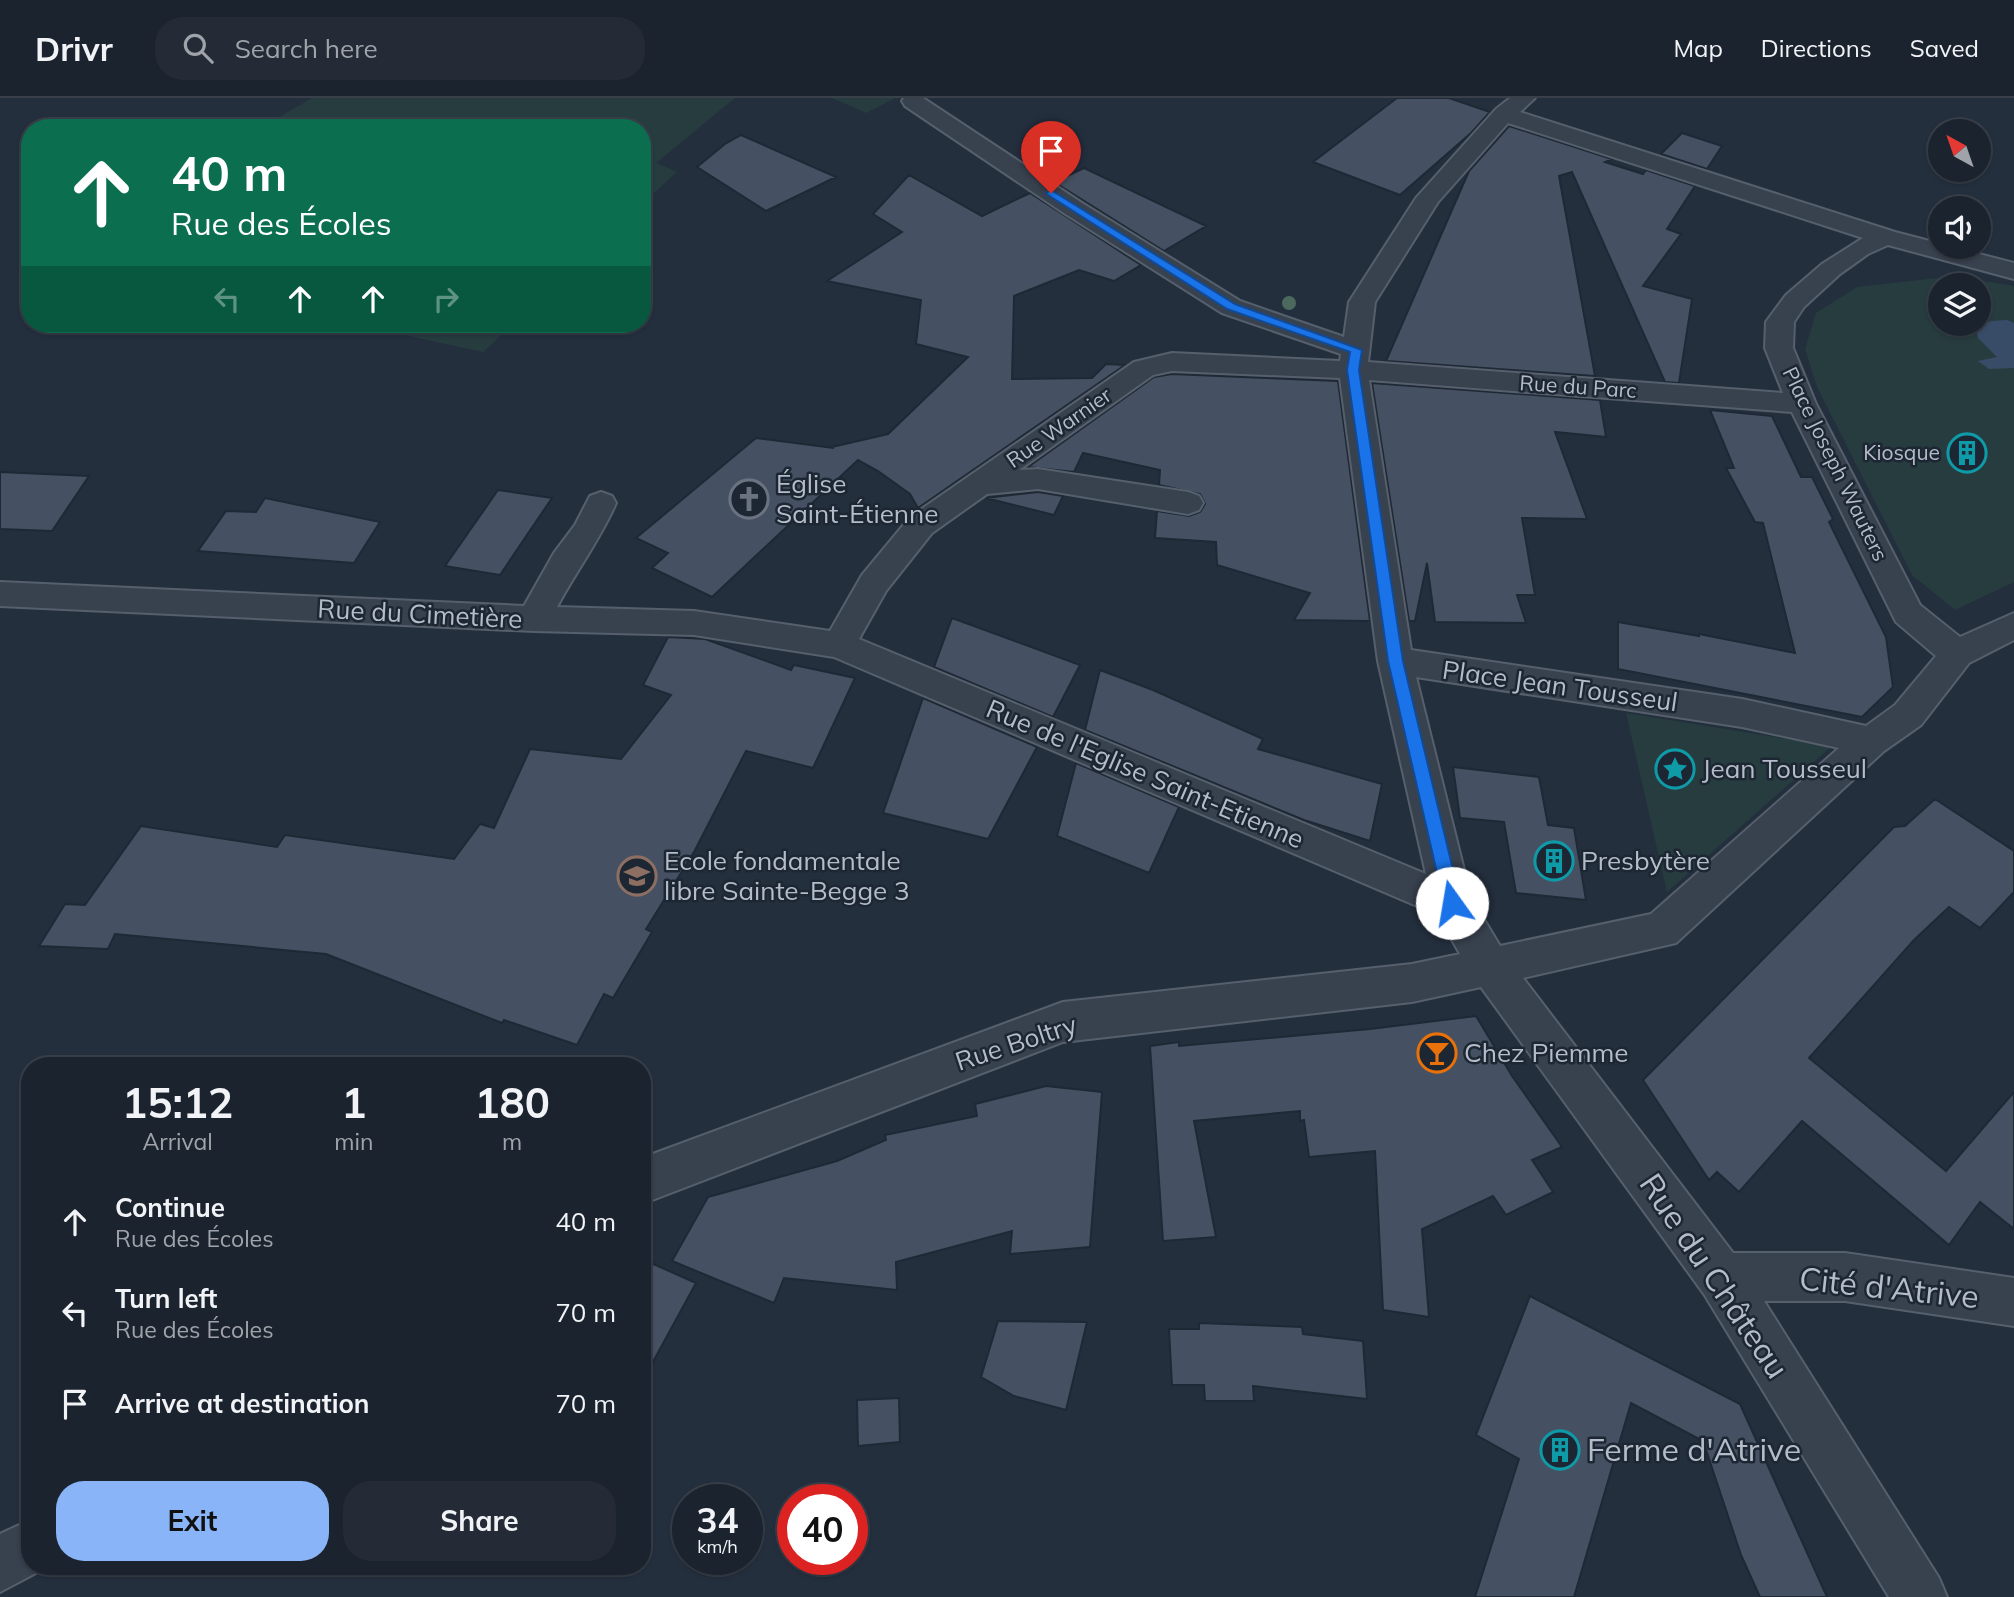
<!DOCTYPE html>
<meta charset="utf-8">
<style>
body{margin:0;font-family:Mulish,sans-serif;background:#242b36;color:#f1f3f6;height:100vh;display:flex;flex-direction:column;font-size:26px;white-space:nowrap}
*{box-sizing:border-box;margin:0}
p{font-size:23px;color:#a0a4aa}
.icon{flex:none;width:38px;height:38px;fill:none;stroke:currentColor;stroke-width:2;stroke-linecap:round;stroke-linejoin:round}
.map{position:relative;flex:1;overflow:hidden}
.drawer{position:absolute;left:21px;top:959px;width:630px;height:518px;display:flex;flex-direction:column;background:#1b232e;border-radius:28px;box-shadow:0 2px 5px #0004,0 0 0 2px #39404a}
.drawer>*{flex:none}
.guide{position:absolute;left:21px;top:21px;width:630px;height:214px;border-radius:28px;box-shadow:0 2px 5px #0004,0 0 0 2px #39404a;background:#0b6e4f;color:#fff;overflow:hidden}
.needle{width:46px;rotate:320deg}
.buttons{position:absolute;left:1928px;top:21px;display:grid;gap:14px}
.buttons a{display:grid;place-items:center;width:63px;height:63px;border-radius:50%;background:#1b232e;box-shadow:0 2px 5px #0004,0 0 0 2px #39404a;font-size:35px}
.speed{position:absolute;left:672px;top:1386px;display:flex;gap:14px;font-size:35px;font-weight:700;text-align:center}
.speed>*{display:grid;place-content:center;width:91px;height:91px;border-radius:50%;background:#1b232e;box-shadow:0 2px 5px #0004,0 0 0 2px #39404a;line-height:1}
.speed small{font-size:18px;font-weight:400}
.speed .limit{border:10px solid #d22;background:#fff;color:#111}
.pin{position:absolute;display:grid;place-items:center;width:60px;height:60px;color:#fff;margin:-72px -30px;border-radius:50% 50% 50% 0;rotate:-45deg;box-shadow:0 0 7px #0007}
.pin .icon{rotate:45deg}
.me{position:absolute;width:77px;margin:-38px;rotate:347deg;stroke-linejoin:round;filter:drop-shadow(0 0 5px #0008)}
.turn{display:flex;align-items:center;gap:24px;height:147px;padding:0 35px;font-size:32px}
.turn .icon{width:91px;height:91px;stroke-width:2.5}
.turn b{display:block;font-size:49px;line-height:60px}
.lanes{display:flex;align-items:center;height:66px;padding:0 35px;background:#0003;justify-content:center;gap:35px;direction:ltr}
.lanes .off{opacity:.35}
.eta{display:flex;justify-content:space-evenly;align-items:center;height:119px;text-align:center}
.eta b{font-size:42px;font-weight:700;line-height:49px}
.action{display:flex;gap:14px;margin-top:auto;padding:14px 35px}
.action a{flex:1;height:80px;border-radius:28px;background:#8ab4f8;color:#111;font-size:28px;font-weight:700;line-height:80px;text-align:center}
.action a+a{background:#242b36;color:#f1f3f6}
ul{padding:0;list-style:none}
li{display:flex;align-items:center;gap:21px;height:91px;padding:0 35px}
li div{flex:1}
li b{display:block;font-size:26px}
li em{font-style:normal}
header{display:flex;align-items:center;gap:42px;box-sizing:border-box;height:98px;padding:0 35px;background:#1b232e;border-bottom:2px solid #39404a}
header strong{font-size:33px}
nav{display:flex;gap:38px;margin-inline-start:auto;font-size:24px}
.search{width:490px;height:63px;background:#242b36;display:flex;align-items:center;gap:18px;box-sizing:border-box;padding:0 24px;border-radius:28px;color:#a0a4aa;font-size:26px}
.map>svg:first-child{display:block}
</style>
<header>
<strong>Drivr</strong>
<div class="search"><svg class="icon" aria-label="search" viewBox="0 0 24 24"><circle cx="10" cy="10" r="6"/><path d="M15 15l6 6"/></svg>Search here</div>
<nav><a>Map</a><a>Directions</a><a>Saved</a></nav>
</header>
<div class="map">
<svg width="2014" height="1499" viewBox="0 0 2014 1499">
<rect width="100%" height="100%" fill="#242f3e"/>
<!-- green -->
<path fill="#263c3f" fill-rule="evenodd" d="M312 0H735L656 65 677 74 642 106V30H260Z
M832 0H895L866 15Z
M1955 178 2014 188V484L1955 512 1912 477 1817 289 1805 251 1816 215 1857 189ZM1941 187H1979V226H1941Z
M354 226H513L483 254Z
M1626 615 1832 648 1667 794Z"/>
<!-- water -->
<path fill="#394c67" d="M2007 222 2014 225V270L1989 271 1978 263 1997 259 1978 240 1976 230 1991 223Z"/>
<!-- building -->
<path fill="#455162" stroke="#1f2835" stroke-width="2" d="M1397 0H1449L1490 14 1471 35 1400 97 1313 64Z
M1509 28 1612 61 1605 64 1643 76 1646 72 1695 88 1667 131 1681 136 1643 188 1692 201 1679 285 1665 284 1572 74 1559 78 1595 278 1386 263 1469 73Z
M1682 35 1722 48 1707 71 1661 56Z
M741 37 836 79 766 113 697 69 725 46Z
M1084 70 1206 128 1164 153 1054 84Z
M909 77 982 118 1030 95 1141 167 1114 183 1079 172 1014 198 1012 281 1092 280 1106 266 1125 267 918 410 910 396 878 373 858 362 712 499 652 470 668 455 636 440 756 340 834 350 832 349 888 336 968 259 916 246 921 202 827 183 902 134 873 116Z
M1172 276 1338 283 1370 523 1294 522 1310 495 1217 467 1216 444 1155 440 1157 413 1189 418 1200 414 1205 406 1200 396 1159 387 1160 372 1083 355 1074 374 1028 369 1154 279Z
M1372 285 1600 302 1606 339 1555 334 1587 421 1522 420 1535 497H1517L1526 525 1435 524 1427 465 1415 523H1409Z
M1710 312 1772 318 1801 379H1812L1833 421 1829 424 1886 539 1893 589 1862 619 1618 571V524L1699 538V536L1795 555 1763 425 1755 424 1726 370H1734Z
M0 374 89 378 52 433 0 431Z
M498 392 552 400 500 477 445 468Z
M1038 394 1063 398 1054 417 986 400Z
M265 400 380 424 354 465 198 453 226 413 256 414Z
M952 520 1080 567 1053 619 934 569Z
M668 539 705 541 791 572 794 567 855 580 813 670 746 653 694 754 646 831 652 834 613 900 604 896 577 947 504 922 502 925 326 856 115 836 108 851 39 848 65 806 85 807 141 728 277 749 285 737 454 761 480 726 494 730 530 651 621 661 671 597 643 587Z
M1100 572 1153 592 1263 641 1258 651 1382 686 1370 743 1304 722 1085 632Z
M923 600 1037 649 988 741 883 715Z
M1076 665 1179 709 1149 775 1057 738Z
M1453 669 1539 679 1548 727 1574 730 1586 802 1516 795 1504 724 1460 720Z
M1935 701 2014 753V794L1980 830 1949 809 1914 842 1809 960 1946 1073 2014 994V1131L1980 1104 1949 1147 1802 1023 1739 1094 1717 1074 1709 1082 1643 982 1894 729 1905 728Z
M1476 918 1512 978 1562 1049 1532 1062 1553 1094 1506 1117 1493 1098 1422 1131 1429 1219 1383 1212 1375 1053 1309 1059 1304 1022 1300 1023V1013L1194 1023 1216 1139 1163 1143 1150 948 1179 944V948L1370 931Z
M1046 988 1102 994 1090 1149 1010 1156 1012 1133 896 1164 897 1192 784 1180 774 1205 672 1163 708 1099 837 1063 886 1042 885 1037 977 1018 975 1006Z
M642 1161 696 1185 642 1284Z
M1530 1198 1740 1306 1827 1499H1760L1741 1457 1703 1343 1631 1305 1574 1499H1475L1519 1361 1476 1337Z
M998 1223 1087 1224 1066 1312 1014 1298 981 1279Z
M1199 1225 1302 1229 1303 1236 1363 1243 1367 1301 1253 1288 1254 1303H1205L1204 1287H1172L1169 1231H1199Z
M899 1300 900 1344 858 1348 857 1302Z"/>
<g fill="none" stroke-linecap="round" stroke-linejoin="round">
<!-- minor casing -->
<g stroke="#565f6c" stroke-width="4">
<path id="minor" d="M904 0H923L1082 105 1240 203 1344 239 1349 204 1416 100 1496 11 1510 0H1535L1520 14 1895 134 1941 146V149H1952L2014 165V181L1888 147 1868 156 1840 176 1804 209 1794 224 1793 250 1816 306 1920 507 1960 539 2014 515V542L1969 565 1921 627 1884 653 1676 845 1523 880 1733 1155H1845L2014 1180V1228L1845 1203H1764L1939 1480 1947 1499H1889L1704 1196 1481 889 1412 904 1063 944 642 1106V1060L1063 904 1412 866 1460 856 1438 817 834 559 694 537 534 533 0 508V484L524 508 554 455 575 427 590 398 601 394 612 398 616 405C600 442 576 473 557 509L694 513 830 533 862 477 910 419 1134 264 1172 255 1340 263 1341 256 1222 215 1064 115 905 8 902 3ZM1508 25 1863 140 1822 166 1786 197 1766 224 1765 250 1783 295 1368 264 1375 204 1438 104ZM1172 273 1340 280 1378 563 1426 776 859 541 886 493 932 435 987 396 1038 391 1188 416 1199 412 1203 405 1199 398 1188 394 1038 371 1019 372 1153 277ZM1369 282 1792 314 1896 524 1936 558 1895 607 1866 628 1742 601 1411 552ZM1416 579 1742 629 1839 650 1651 816 1500 848 1471 800Z
M30 1422V1468H49L0 1494V1436Z"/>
</g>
<!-- minor -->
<use href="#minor" fill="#38414e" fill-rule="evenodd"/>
</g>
<!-- trees -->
<circle fill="#4b6a5d" cx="1289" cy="205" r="7"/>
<!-- route -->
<path fill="#1a73e8" stroke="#114b97" stroke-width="2" d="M1051 92 1235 206 1362 252 1359 272 1403 563 1461 805 1458 810 1452 812 1447 810 1444 805 1388 563 1347 272 1350 254 1227 211 1048 97 1046 95Z"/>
<!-- icons -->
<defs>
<g id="building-ring" transform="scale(2.0125)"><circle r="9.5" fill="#1d2633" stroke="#0f9aa8" stroke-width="1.5"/><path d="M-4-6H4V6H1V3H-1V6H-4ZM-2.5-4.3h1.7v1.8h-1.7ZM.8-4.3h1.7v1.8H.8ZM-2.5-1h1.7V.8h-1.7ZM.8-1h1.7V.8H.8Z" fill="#0f9aa8"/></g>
<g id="church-ring" transform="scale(2.0125)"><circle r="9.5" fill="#1d2633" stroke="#6b7280" stroke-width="1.5"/><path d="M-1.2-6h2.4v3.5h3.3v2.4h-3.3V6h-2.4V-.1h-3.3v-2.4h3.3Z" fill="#6b7280"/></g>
<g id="sight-ring" transform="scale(2.0125)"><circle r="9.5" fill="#1d2633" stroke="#0f9aa8" stroke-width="1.5"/><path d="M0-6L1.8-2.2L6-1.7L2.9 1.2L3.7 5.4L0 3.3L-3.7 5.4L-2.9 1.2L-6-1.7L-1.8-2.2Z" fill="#0f9aa8"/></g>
<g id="school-ring" transform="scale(2.0125)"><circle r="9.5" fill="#1d2633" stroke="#8d6e63" stroke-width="1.5"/><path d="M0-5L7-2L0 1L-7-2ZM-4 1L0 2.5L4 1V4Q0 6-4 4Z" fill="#8d6e63"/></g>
<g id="bar-ring" transform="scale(2.0125)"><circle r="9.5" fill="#1d2633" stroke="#e8710a" stroke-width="1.5"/><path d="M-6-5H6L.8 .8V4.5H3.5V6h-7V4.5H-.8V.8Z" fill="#e8710a"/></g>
</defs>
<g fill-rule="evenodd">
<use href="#building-ring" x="1967" y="355"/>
<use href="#church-ring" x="749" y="401"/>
<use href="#sight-ring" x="1675" y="671"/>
<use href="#building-ring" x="1554" y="763"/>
<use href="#school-ring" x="637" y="778"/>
<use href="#bar-ring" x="1437" y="955"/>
<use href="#building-ring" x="1560" y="1352"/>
</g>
<g text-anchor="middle" stroke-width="5" stroke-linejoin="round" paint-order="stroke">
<!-- far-street labels -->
<g font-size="21" fill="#b4bcc9" stroke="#1d2633">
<text transform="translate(1578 289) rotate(4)" y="7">Rue du Parc</text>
<text transform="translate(1059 330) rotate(-35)" y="7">Rue Warnier</text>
<text transform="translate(1835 366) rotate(64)" y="7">Place Joseph Wauters</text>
</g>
<!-- far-poi labels -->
<g font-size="21" fill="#b4bcc9" stroke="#1d2633" text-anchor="end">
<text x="1940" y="362">Kiosque</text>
</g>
<!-- poi labels -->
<g font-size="26" fill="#b4bcc9" stroke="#1d2633" text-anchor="start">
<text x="776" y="395">Église<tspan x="776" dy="30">Saint-Étienne</tspan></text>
<text x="1702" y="680">Jean Tousseul</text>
<text x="664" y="772">Ecole fondamentale<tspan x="664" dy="30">libre Sainte-Begge 3</tspan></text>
<text x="1581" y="772">Presbytère</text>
<text x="1464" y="964">Chez Piemme</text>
</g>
<!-- street labels -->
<g font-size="26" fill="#b4bcc9" stroke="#1d2633">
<text transform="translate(420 516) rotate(3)" y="9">Rue du Cimetière</text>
<text transform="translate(1560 588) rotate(8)" y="9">Place Jean Tousseul</text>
<text transform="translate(1145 676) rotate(23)" y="9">Rue de l'Eglise Saint-Etienne</text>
<text transform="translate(1016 945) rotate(-18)" y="9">Rue Boltry</text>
</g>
<!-- near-street labels -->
<g font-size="32" fill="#b4bcc9" stroke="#1d2633">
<text transform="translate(1714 1178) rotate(56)" y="11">Rue du Château</text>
<text transform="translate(1889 1190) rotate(6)" y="11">Cité d'Atrive</text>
</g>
<!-- near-poi labels -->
<g font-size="32" fill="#b4bcc9" stroke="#1d2633" text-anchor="start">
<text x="1587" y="1363">Ferme d'Atrive</text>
</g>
</g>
</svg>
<div class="buttons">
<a><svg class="needle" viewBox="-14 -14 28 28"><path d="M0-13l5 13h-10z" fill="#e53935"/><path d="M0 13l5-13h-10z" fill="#a0a4aa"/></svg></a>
<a><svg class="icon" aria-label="sound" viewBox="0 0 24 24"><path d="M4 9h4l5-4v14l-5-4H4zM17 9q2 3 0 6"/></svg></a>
<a><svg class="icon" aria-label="layers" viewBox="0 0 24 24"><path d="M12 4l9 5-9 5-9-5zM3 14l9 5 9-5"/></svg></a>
</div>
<div class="speed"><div>34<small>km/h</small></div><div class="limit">40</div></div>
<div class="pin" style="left:1051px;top:95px;background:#d93025"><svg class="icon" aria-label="arrive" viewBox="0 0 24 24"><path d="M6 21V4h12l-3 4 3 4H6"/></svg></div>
<svg class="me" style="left:1452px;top:805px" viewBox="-20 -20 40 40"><circle r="19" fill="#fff"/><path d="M0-13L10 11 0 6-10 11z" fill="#1a73e8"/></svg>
<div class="guide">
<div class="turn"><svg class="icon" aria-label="ahead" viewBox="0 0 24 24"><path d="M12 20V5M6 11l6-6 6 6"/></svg><div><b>40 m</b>Rue des Écoles</div></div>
<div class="lanes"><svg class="icon off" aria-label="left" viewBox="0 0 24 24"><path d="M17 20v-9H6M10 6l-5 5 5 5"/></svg><svg class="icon" aria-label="ahead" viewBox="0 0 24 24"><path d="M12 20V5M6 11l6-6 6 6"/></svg><svg class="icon" aria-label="ahead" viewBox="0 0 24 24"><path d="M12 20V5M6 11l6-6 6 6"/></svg><svg class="icon off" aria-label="right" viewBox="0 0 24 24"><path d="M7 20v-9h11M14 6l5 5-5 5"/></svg></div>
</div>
<section class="drawer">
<div class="eta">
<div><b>15:12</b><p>Arrival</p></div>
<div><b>1</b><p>min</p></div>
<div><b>180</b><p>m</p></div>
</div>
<ul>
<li><svg class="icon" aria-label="ahead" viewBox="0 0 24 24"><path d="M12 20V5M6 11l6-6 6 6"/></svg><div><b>Continue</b><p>Rue des Écoles</p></div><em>40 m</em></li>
<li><svg class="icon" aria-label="left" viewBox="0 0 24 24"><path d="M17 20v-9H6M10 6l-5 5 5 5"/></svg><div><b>Turn left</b><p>Rue des Écoles</p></div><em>70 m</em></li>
<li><svg class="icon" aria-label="arrive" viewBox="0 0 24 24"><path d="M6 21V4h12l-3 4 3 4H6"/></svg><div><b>Arrive at destination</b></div><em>70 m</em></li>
</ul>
<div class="action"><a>Exit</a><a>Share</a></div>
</section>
</div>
